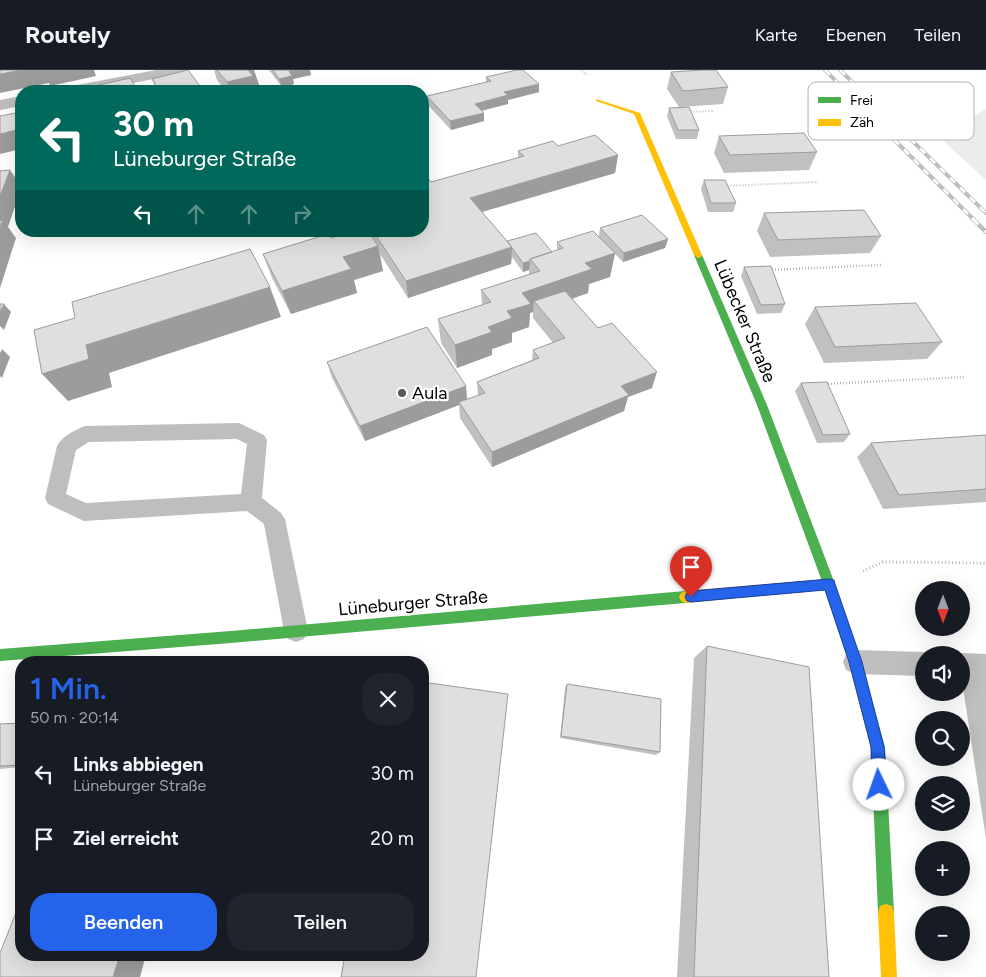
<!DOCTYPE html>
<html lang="de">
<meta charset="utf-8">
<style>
body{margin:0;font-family:Figtree,sans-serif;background:#20242c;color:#f1f3f6;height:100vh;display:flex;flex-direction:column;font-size:19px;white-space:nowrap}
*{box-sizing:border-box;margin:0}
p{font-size:16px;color:#9ea1a6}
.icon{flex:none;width:28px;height:28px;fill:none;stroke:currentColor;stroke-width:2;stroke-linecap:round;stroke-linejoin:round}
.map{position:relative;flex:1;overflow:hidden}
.details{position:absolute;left:15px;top:586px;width:414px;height:305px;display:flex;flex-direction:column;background:#171b24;border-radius:20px;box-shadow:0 5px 20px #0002}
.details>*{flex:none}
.guide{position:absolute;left:15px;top:15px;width:414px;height:152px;border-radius:20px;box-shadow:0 5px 20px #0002;background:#00695c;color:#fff;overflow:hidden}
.needle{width:32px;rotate:180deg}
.fabs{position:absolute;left:915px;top:511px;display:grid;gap:10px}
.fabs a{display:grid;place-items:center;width:55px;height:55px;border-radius:50%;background:#171b24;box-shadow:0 5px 20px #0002;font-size:25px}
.pin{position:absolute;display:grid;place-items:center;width:42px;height:42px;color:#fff;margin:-51px -21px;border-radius:50% 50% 50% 0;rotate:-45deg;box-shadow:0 0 5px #0007}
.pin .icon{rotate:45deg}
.me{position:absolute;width:55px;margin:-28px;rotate:357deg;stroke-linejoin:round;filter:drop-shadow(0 0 4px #0008)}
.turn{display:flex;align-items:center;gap:18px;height:105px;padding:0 15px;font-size:22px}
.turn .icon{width:65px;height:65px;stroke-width:2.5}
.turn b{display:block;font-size:35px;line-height:42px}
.lanes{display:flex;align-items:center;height:48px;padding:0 15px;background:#0003;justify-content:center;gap:25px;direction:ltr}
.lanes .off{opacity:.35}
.round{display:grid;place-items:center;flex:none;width:52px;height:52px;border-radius:20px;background:#20242c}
.headline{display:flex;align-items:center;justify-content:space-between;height:85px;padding:0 15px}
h1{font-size:30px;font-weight:600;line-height:38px;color:#2563eb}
.cta{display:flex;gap:10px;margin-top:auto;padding:10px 15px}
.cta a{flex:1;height:58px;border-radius:20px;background:#2563eb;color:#fff;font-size:20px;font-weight:600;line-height:58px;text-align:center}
.cta a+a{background:#20242c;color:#f1f3f6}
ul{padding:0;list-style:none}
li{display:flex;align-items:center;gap:15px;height:65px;padding:0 15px}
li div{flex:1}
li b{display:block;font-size:19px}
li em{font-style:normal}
header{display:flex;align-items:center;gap:30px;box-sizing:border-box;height:70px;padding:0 25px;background:#171b24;border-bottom:1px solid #363941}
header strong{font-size:24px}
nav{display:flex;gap:28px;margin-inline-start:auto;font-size:18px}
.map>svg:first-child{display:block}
</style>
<header>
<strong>Routely</strong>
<nav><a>Karte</a><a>Ebenen</a><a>Teilen</a></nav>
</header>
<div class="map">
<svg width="986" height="907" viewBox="0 0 986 907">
<rect width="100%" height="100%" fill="#fff"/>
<!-- green -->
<path fill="#ececec" d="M986 39V110L939 67Z"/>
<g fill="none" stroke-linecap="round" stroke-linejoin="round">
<!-- path-far2 -->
<path stroke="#b9b9b9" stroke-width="2" stroke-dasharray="0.5 1" stroke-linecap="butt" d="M581 0 587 5
M687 42 713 41
M724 116 818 112"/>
<!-- path-far1 -->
<path stroke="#b9b9b9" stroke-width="2.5" stroke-dasharray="1 2" stroke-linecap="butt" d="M769 200 881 195
M825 314 965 307"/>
<!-- path -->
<path stroke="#b9b9b9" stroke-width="3" stroke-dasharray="1 2.5" stroke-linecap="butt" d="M863 501 883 492 986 493"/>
<!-- lane -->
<path fill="#bebebe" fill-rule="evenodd" d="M239 353 264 365 267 370 262 428 281 443 285 449 308 561 304 569 296 572 288 569 284 561 264 454 247 441 84 451 48 434 45 428 57 376C62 366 75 360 85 356ZM237 369 247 374 241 424 86 433 66 424 76 380 89 372Z
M855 580 924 582 931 585H924V606L855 604 846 600 843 592 846 584Z
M961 583 986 584V608L961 607V585H956Z"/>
<!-- street -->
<path fill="#bebebe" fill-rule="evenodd" d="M156 0H185L183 3 178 4 94 21H64L67 18 72 16Z
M21 26V36L0 40V30Z"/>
<!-- fast -->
<path fill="#4caf50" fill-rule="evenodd" d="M698 182 702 185 767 335 835 514 861 592 885 677 894 842 892 848 886 850 880 848 878 842 871 677 849 592 823 514 757 335 694 185Z
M685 521 689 523 691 527 689 531 685 533 231 573 0 591V579L231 561Z"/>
<!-- slow -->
<path fill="#ffc107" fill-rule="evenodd" d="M596 29 640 43 702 185 701 187 698 188 694 185 634 44 596 31Z
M829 509 833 510 835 514 833 518 829 519 685 533 681 531 679 527 681 523 685 521Z
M886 834 892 836 894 842 897 907H881L878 842 880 836Z"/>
<!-- rail-far1 casing -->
<g stroke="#bebebe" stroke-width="4">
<path id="rail-far1" d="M825 0 974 150
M840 0 986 143"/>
</g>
<!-- rail casing -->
<g stroke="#bebebe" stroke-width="4.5">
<path id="rail" d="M972 148 986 162"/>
</g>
<!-- rail-far1 -->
<use href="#rail-far1" stroke="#fff" stroke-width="2.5" stroke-dasharray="7" stroke-linecap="butt"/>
<!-- rail -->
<use href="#rail" stroke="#fff" stroke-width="3" stroke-dasharray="9" stroke-linecap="butt"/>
</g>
<!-- wall -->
<path fill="#c0c0c0" d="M214 0H254L259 15 256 16 257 21H226L217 10Z
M269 0H310L311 5 293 9 294 14 282 17Z
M671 2 728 17 723 34 681 37 699 60 697 69H676L667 46 669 38 679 37 667 19Z
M486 7 539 22 508 30V34L482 41 484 43V51L451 60 428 35 427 26 486 12Z
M152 9 200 16 202 21H157Z
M719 66 817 82 809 100 724 103 714 83Z
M558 76 618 85 615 103 482 142 507 171 552 182 557 181V172L599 166 600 158 668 169 665 178 623 192 615 184 610 207 589 214 588 223 572 229 652 318 628 327 624 341 492 397 460 348 459 335 365 371 332 308 327 292 466 316 467 329 478 326 477 312 532 290 533 280 553 273 533 248V242L530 243 529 257 512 263V272L492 279V285L457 298 441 273 438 249 482 235 481 220 529 204V200L523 202 512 187 511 194 408 228 380 184 383 201 354 210 357 223 291 244 272 208 263 184 340 166 337 161H422L431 112 518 88V81Z
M704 110 736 133 733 142H708L701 119Z
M764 143 881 166 870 183 770 187 757 161Z
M744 197 785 234 781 243 757 244 741 206Z
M815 237 942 272 927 289 824 293 805 254Z
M801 313 850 364 844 372 817 373 795 321Z
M986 365V432L883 439 857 387 871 373Z
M707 576 829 907H677L694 588Z
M986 595V769L961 604Z
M567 614 660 682 656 685 560 668 565 618Z
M21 653V697L0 699V654Z"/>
<!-- shaded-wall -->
<path fill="#9c9c9c" d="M22 0H94L96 6 50 16 49 13 0 23V4Z
M247 0H254L259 15 256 16 257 21H230L227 12Z
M294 0H310L311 5 293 9 294 14 282 17 279 9 289 1Z
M539 14V22L508 30V34L475 42V34L504 22Z
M200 16 202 21H177Z
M484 43V51L451 60 450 51Z
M21 59V79L0 84V64Z
M618 85 615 103 471 145 470 128Z
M10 100 21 116V119L8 157 16 168 0 218V126Z
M668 169 665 178 623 192 624 183Z
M378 176 383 201 354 210 357 223 291 244 282 221 343 187Z
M512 177 511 194 408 228 406 211Z
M615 183 610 207 589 214 588 223 541 239 534 231 533 242 530 243 529 257 512 263V272L492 279V285L457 298 455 275 488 257 507 241 522 223 585 193Z
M530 191 529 200 523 202V193Z
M270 217 281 247 109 303 112 317 68 331 42 304 86 275Z
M4 234 11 242 4 260 0 256V242Z
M2 279 10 287 2 308 0 306V283Z
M657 302 652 318 628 327 624 341 492 397V382L621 316Z
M466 316 467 332H459V335L365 371 360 356Z
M120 885H146L140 907H113Z"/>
<!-- building -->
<path fill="#dfdfdf" stroke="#9c9c9c" d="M0 0H22L0 4Z
M188 0 200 16 177 21H160L152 9Z
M217 0H248L253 6 227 12Z
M273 0H294L289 1 292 6 279 9Z
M517 0H523L539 14 504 22 508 25 475 34 484 43 450 51 427 26 491 11 486 7Z
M703 0H716L728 17 683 21 671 2Z
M130 8 138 21H92L90 17Z
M689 37 699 60H678L669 38Z
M21 42V59L0 64V46Z
M804 63 817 82 730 85 719 66Z
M595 65 618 85 470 128 512 177 406 211 373 161H422V101L431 112 524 86 518 81 553 71 558 76Z
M10 100 0 126V101Z
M704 110H725L736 133H711Z
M864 140 881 166 778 170 764 143Z
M642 145 668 169 624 183 600 158Z
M3 150 0 158V151Z
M343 161H355L345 164Z
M355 161H368L378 176 343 187 351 199 282 221 263 184 328 164 331 168Z
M593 161 615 183 585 193 592 199 522 223 531 234 507 241 512 248 488 257 492 262 455 275 438 249 491 232 481 220 540 201 530 189 563 178 557 172Z
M536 163 552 182 530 189V191L523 193 507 171Z
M250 179 270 217 86 275 89 289 42 304 34 260 75 248 72 232Z
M771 196 785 234 761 235 744 197Z
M565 221 598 258 612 253 657 302 621 316 629 325 492 382 459 332 485 323 477 312 539 288 533 280 565 268 534 231Z
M916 233 942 272 835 277 815 237Z
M0 234H4L0 242Z
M427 257 466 316 360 356 327 292Z
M827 312 850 364 823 365 801 313Z
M986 365V419L899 425 871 373Z
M707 576 809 597 829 907H694Z
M422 612 508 624 476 907H341L345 885H422Z
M567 614 661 629 660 682 561 666Z
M21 653V695L0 696V654Z
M21 830V885H120L113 907H0V883Z"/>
<!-- route -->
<path fill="#2563eb" stroke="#184099" d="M829 509 834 510 835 514 862 592 884 677 887 715 884 720 879 722 874 720 872 715 871 677 849 592 825 520 691 532 687 531 685 527 687 523 691 521Z"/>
<!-- markers -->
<circle fill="#595959" stroke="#fff" stroke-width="2" cx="402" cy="323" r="5"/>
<g text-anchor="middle" stroke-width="4.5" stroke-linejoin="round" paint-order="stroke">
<!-- street labels -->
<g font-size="18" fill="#000" stroke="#fff">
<text transform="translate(745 251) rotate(67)" y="6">Lübecker Straße</text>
<text transform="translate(413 533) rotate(-5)" y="6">Lüneburger Straße</text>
</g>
<!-- poi labels -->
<g font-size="18" fill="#000" stroke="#fff" text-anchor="start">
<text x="412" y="329">Aula</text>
</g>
</g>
<!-- legend -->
<rect x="808" y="12" width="166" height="58" rx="8" fill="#fff" stroke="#b2b2b2" stroke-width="1"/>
<rect x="818" y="27" width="23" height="6" fill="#4caf50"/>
<rect x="818" y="49" width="23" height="7" fill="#ffc107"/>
<g font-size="14" fill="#000">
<text x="850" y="35">Frei</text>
<text x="850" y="57">Zäh</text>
</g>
</svg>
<div class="fabs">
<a><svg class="needle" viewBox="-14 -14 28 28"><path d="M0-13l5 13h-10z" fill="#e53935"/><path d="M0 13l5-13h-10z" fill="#9ea1a6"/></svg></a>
<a><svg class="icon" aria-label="sound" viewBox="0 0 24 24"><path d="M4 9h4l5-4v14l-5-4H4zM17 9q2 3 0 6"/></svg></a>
<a><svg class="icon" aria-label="search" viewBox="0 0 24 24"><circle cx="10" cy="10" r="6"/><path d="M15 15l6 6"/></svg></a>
<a><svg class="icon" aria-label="layers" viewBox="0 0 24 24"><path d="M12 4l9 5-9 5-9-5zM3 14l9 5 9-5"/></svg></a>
<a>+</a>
<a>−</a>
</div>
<div class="pin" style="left:691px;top:527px;background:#d93025"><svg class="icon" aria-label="arrive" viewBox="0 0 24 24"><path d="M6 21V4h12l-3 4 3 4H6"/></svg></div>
<svg class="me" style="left:879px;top:715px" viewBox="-20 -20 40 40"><circle r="19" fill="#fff"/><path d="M0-13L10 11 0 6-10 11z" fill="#2563eb"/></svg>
<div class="guide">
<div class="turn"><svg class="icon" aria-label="left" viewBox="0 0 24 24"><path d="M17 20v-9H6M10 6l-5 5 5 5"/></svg><div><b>30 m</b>Lüneburger Straße</div></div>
<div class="lanes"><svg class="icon" aria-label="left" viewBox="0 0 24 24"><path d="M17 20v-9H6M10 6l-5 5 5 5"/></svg><svg class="icon off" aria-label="ahead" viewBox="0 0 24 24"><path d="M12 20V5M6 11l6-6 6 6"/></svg><svg class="icon off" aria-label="ahead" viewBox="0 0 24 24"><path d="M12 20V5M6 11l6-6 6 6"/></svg><svg class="icon off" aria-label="right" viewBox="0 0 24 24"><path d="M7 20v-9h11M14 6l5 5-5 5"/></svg></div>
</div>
<section class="details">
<div class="headline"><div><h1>1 Min.</h1><p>50 m · 20:14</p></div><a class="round"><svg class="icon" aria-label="close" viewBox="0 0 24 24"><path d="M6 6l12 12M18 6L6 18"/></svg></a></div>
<ul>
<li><svg class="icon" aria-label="left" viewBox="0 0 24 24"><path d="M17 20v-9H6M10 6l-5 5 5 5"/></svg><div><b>Links abbiegen</b><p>Lüneburger Straße</p></div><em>30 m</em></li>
<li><svg class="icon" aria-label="arrive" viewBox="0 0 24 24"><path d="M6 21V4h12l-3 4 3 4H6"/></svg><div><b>Ziel erreicht</b></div><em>20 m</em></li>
</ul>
<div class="cta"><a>Beenden</a><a>Teilen</a></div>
</section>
</div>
